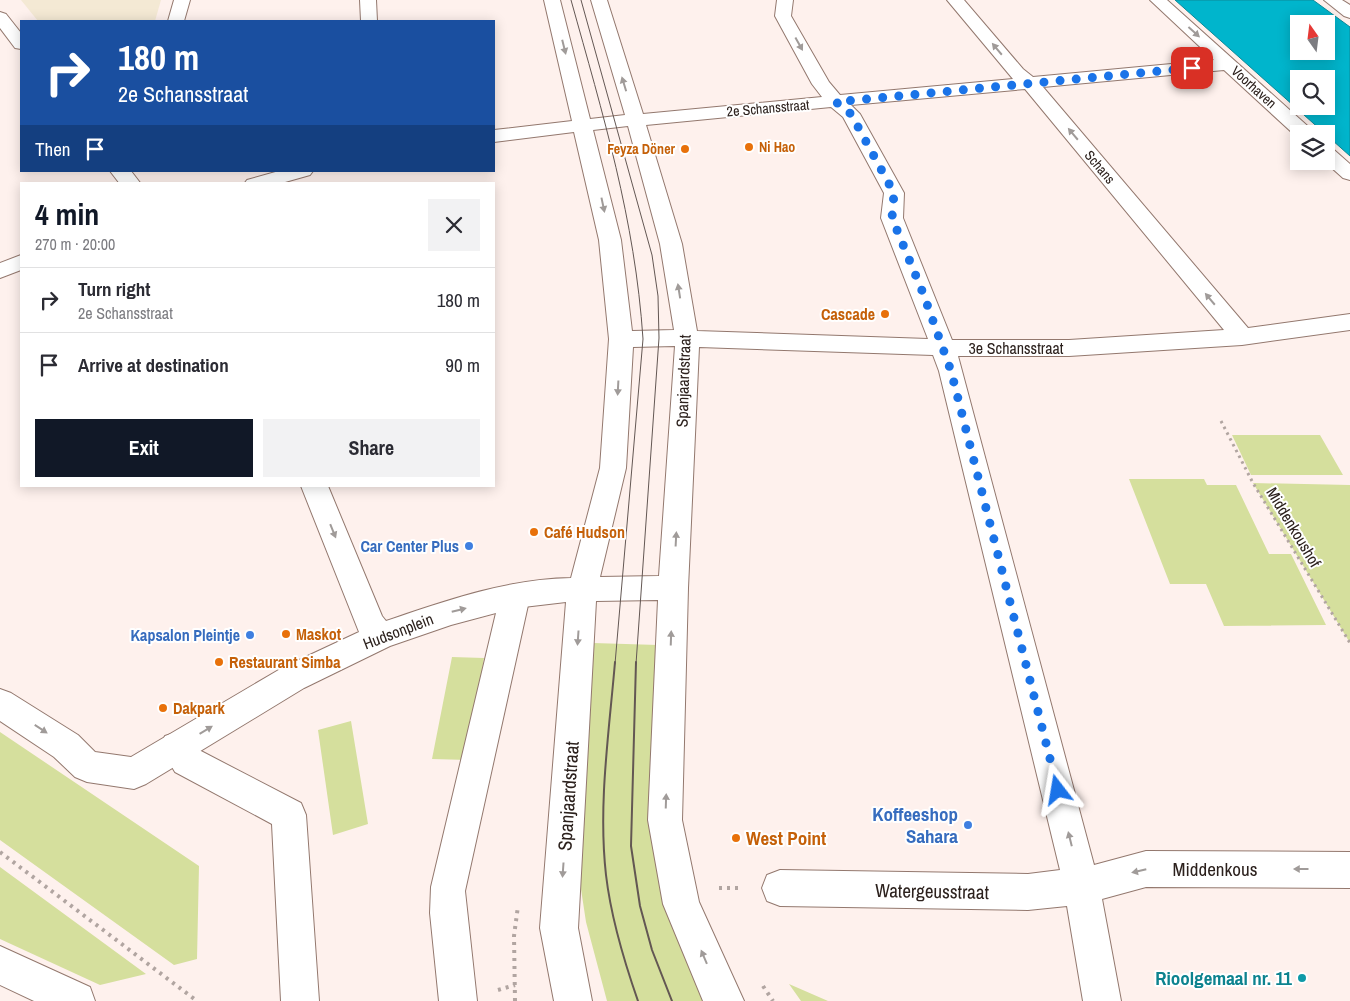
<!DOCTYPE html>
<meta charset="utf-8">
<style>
body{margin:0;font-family:"Archivo Narrow",sans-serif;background:#f2f2f3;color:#2b2b33;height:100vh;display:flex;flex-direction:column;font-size:19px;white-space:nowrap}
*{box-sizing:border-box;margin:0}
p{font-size:16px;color:#7c7c81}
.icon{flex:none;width:28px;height:28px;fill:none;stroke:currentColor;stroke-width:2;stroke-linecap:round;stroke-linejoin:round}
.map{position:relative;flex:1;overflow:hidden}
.panel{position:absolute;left:20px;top:182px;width:475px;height:305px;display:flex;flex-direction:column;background:#fff;border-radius:0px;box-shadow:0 2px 12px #0003}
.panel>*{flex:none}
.banner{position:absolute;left:20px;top:20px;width:475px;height:152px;border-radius:0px;box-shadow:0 2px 12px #0003;background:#1a4fa0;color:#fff;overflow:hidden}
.needle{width:32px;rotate:346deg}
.buttons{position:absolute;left:1290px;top:15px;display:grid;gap:10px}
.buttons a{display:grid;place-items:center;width:45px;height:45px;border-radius:0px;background:#fff;box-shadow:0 2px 12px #0003;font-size:25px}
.pin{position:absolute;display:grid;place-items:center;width:42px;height:42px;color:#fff;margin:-21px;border-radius:10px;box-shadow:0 2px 8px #0006}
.me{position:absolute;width:55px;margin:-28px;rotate:346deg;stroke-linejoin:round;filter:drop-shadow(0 0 4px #0008)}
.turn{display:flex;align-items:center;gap:18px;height:105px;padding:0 15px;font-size:22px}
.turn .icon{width:65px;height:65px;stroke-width:2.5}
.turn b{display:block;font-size:35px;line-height:42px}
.then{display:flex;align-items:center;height:48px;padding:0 15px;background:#0003;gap:10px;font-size:19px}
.round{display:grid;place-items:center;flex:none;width:52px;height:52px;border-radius:0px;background:#f2f2f3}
.headline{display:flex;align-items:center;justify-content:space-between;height:85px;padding:0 15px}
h1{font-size:30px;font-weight:700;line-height:38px;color:#111827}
.button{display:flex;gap:10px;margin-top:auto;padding:10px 15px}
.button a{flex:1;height:58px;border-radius:0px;background:#111827;color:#fff;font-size:20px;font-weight:700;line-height:58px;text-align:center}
.button a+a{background:#f2f2f3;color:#2b2b33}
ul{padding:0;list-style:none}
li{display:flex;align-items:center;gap:15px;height:65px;padding:0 15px;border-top:1px solid #e1e1e2}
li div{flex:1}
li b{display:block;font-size:19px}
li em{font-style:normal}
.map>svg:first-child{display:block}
</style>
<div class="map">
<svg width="1350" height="1001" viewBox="0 0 1350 1001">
<rect width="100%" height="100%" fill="#fef1ed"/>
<!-- education -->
<path fill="#f4e9d4" d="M21 0H161L155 21H38Z"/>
<!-- green -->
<path fill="#d5df9d" d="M1232 435H1320L1343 475H1251Z
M1129 479H1204L1207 485H1236L1269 554H1291L1326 625 1224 626 1206 584H1170Z
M1253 483 1350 485V643Z
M593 643 658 645 705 1001H607L586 922 579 876Z
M452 657 484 658 468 760 432 759Z
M351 721 368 824 333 835 318 730Z
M0 732 199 866 197 959 174 965 0 840Z
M0 867 146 974 100 985 0 939Z
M789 984 828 1001H801Z"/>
<!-- water -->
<path fill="#00b5cc" stroke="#0d8998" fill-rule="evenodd" d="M1175 0H1313L1350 27V156ZM1299 24H1326V51H1299ZM1299 79H1326V106H1299Z"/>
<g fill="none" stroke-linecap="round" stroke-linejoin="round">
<!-- pedestrian casing -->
<g stroke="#93786e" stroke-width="2">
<path id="pedestrian" d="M515 584 525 587 530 596 465 891 477 1001H439L430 913 431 887 500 596 505 587Z
M177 732 189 736 199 750 301 803 306 815 319 1001H281L272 824 175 772 160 747 165 736Z
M0 946 90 987 95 1001H34L0 985Z"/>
</g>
<!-- minor casing -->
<g stroke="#93786e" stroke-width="2">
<path id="minor" d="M174 0H190L184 21H168Z
M360 0H376L377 21H361Z
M544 0H560L590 119 625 115 591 0H607L643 114 822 97 812 84 775 16 777 0H793L791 16 829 82 840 95 1013 79 947 0H964L1023 69 1033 77 1214 60 1150 0H1167L1312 130 1314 134H1299L1298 138 1224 70 1043 87 1248 328 1350 314V330L1242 345 1069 356H958L1094 865 1146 851 1350 852V888L1146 887 1102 899 1121 1001H1083L1067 906 1028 910 780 906 767 901 762 888 767 875 780 870 1028 874 1060 870 939 371 933 355 699 347 688 588 682 820 699 902 744 1001H703L663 904 648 820 658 600 596 601 578 928 592 1001H554L540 928 566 602 515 608 451 625 390 646 304 688 146 784 134 789 87 782 75 777 54 757 0 721V689L11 693 78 735 95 752 131 757 282 668 359 632 301 486H328L382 616 386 621C445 601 507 579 571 578L600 468 609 339 599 240 574 132 494 142V130L572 121ZM1025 89 1224 330 1069 340H952L903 218 904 193 860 114 851 105ZM831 107 843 117 884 193 881 218 928 339 697 331 682 244 646 125ZM628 126 660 244 674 330 632 331 621 240 593 130ZM675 346 659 576 600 577 626 468 633 347Z
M1324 0H1342L1350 5V18L1344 16Z
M0 12 6 14 21 33V49L15 48 0 28Z
M1326 147 1333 149 1350 164V180L1343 178 1324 161H1326Z
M110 171H131L141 184H120Z
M279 171H313L310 175 278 184H244L247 180Z
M21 255V270L0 278V263Z"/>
</g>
<!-- path-far1 -->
<path stroke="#b1a5a1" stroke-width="3" stroke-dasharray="2.5 4" stroke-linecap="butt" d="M1221 421 1253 483 1350 643"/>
<!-- path -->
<path stroke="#b1a5a1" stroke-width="4" stroke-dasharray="3 5" stroke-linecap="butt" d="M0 852 197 1001
M719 888H742
M763 986 773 1001
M498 990 515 985
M515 1001 514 936 518 906"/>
<!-- pedestrian -->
<use href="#pedestrian" fill="#fff" fill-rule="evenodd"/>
<!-- minor -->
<use href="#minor" fill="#fff" fill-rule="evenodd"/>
<!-- tram-far1 -->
<path stroke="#635753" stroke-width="1" d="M571 0C603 115 635 219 643 339L615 664
M581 0 652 255 658 296 659 338 636 664"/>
<!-- tram -->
<path stroke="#635753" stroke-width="2" d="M615 662C609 733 598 805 606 875 611 918 624 961 638 1001
M636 662 631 846 640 906 652 950 672 1001"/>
</g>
<!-- one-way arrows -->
<defs><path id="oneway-solid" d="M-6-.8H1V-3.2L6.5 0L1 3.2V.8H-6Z" transform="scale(1.25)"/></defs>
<g fill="#a09b99">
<use href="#oneway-solid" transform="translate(1194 32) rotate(42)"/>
<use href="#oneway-solid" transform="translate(799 44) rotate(61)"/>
<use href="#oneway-solid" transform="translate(564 47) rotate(76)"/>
<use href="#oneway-solid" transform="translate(997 49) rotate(-130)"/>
<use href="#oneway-solid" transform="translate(624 84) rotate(-107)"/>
<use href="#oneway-solid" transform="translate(1073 134) rotate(-130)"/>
<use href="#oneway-solid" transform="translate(603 205) rotate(78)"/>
<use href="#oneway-solid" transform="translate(679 291) rotate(-99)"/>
<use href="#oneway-solid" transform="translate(1210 299) rotate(-130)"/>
<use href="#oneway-solid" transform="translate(618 388) rotate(93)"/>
<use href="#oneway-solid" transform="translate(333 531) rotate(68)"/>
<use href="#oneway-solid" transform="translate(676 539) rotate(-87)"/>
<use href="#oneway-solid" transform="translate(459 610) rotate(-14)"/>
<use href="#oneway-solid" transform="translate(578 638) rotate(94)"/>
<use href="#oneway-solid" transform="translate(671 638) rotate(-88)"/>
<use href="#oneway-solid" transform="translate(41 729) rotate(33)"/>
<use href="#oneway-solid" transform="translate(206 730) rotate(-31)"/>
<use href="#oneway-solid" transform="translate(666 801) rotate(-88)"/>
<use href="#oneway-solid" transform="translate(1070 839) rotate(-104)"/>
<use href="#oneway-solid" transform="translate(1301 869) rotate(-180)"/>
<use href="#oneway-solid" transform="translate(563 870) rotate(94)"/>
<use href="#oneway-solid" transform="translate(1139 871) rotate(167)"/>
<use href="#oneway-solid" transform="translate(704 957) rotate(-113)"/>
</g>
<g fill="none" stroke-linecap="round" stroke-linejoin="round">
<!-- route -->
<path stroke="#1a73e8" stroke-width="9" stroke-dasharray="0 16.2" d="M1058 790 951 371 923 293 892 218 894 193 851 114 836 102 1192 68"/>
</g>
<!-- markers -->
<g fill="#e8710a" stroke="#fff" stroke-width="2">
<circle cx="749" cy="147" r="5"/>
<circle cx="685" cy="149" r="5"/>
<circle cx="885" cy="314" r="5"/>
<circle cx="534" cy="532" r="5"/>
<circle cx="286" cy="634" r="5"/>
<circle cx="219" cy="662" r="5"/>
<circle cx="163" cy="708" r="5"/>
<circle cx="736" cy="838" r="5"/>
</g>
<g fill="#3f7fe0" stroke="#fff" stroke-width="2">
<circle cx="469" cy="546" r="5"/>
<circle cx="250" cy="635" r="5"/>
<circle cx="968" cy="825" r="5"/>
</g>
<circle fill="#0f9aa8" stroke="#fff" stroke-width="2" cx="1302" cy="978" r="5"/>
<g text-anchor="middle" stroke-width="4" stroke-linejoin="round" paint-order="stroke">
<!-- far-street labels -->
<g font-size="14" fill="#2c211d" stroke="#fff">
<text transform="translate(1254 87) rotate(42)" y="5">Voorhaven</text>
<text transform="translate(768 108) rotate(-5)" y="5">2e Schansstraat</text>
<text transform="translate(1100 167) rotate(50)" y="5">Schans</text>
</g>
<!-- far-food labels -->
<g font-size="14" font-weight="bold" fill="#c56008" stroke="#fff" text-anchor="start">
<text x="759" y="152">Ni Hao</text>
<text x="675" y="154" text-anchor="end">Feyza Döner</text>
</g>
<!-- food labels -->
<g font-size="16" font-weight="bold" fill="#c56008" stroke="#fff" text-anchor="start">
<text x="875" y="320" text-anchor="end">Cascade</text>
<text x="544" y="538">Café Hudson</text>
<text x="296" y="640">Maskot</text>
<text x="229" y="668">Restaurant Simba</text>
<text x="173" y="714">Dakpark</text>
</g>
<!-- street labels -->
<g font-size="16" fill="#2c211d" stroke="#fff">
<text x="1016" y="354">3e Schansstraat</text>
<text transform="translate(683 381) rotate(-88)" y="6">Spanjaardstraat</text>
<text transform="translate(1294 527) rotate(59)" y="6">Middenkoushof</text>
<text transform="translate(398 631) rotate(-21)" y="6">Hudsonplein</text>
</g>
<!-- shop labels -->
<g font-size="16" font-weight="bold" fill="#366cbe" stroke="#fff" text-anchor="end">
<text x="459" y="552">Car Center Plus</text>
<text x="240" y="641">Kapsalon Pleintje</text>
</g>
<!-- near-street labels -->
<g font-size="19" fill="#2c211d" stroke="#fff">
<text transform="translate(568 796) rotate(-86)" y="7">Spanjaardstraat</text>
<text x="1215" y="876">Middenkous</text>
<text transform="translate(932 891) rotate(1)" y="7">Watergeusstraat</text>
</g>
<!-- near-shop labels -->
<g font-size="19" font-weight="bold" fill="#366cbe" stroke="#fff" text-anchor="end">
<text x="958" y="821">Koffeeshop<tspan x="958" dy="22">Sahara</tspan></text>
</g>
<!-- near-food labels -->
<g font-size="19" font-weight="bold" fill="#c56008" stroke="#fff" text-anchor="start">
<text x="746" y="845">West Point</text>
</g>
<!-- near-culture labels -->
<g font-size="19" font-weight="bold" fill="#0d838f" stroke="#fff" text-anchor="end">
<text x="1292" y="985">Rioolgemaal nr. 11</text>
</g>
</g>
</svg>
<div class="buttons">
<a><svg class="needle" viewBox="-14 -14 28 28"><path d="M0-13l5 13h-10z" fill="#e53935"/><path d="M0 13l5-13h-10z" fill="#7c7c81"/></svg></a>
<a><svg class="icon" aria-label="search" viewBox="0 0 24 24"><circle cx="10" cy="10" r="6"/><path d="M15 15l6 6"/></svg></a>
<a><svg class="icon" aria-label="layers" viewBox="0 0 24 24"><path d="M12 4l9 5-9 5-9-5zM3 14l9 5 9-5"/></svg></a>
</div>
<div class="pin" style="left:1192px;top:68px;background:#d93025"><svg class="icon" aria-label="arrive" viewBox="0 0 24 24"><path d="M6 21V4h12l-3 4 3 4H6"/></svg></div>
<svg class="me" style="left:1058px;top:790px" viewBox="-20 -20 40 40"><path d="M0-17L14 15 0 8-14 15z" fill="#1a73e8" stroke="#fff" stroke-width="4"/></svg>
<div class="banner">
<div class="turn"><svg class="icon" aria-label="right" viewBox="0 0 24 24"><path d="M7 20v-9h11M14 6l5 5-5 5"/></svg><div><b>180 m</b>2e Schansstraat</div></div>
<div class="then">Then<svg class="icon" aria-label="arrive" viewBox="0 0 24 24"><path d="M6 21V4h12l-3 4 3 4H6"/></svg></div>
</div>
<section class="panel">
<div class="headline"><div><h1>4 min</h1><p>270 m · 20:00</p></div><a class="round"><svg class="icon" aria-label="close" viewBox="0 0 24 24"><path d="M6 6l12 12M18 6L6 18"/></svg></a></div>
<ul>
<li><svg class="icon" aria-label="right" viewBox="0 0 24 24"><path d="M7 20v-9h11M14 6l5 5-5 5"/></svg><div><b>Turn right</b><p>2e Schansstraat</p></div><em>180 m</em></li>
<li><svg class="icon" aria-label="arrive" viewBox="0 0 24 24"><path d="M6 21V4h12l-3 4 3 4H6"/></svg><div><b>Arrive at destination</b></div><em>90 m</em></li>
</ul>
<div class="button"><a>Exit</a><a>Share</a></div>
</section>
</div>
